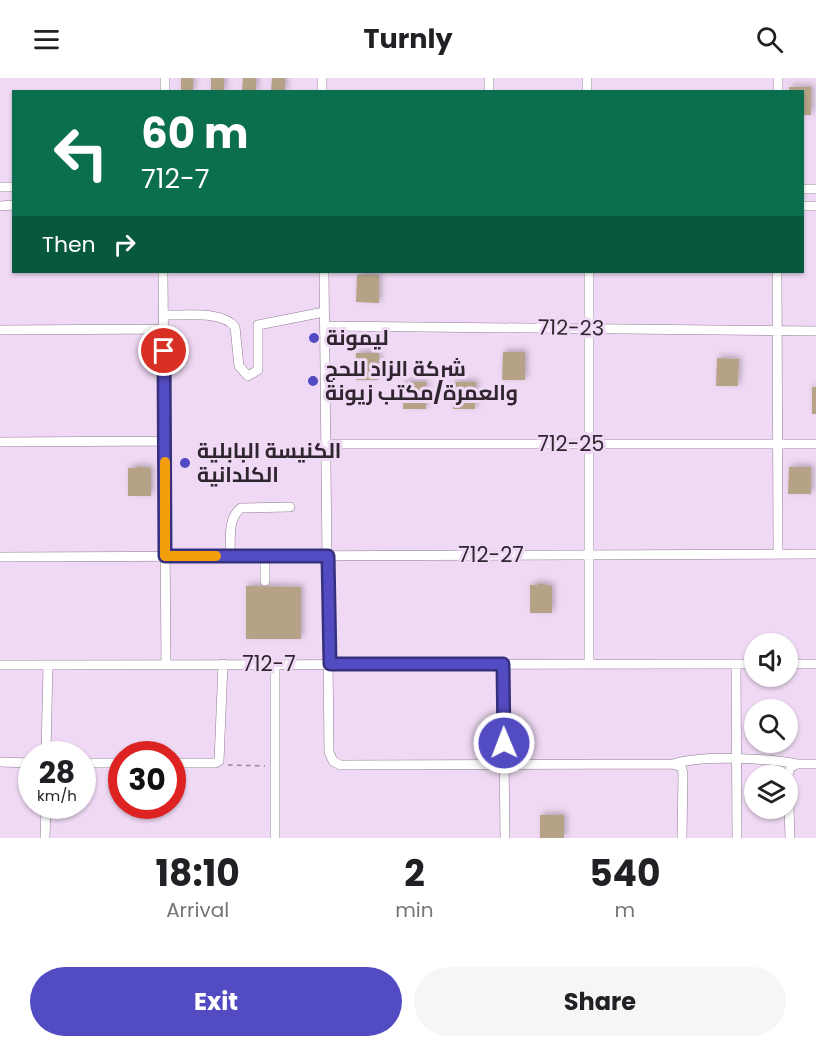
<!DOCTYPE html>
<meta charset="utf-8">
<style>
body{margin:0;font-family:Poppins,Cairo,sans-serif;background:#f6f6f6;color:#202124;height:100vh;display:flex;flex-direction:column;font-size:22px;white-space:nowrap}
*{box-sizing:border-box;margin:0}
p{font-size:20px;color:#757577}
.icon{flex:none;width:33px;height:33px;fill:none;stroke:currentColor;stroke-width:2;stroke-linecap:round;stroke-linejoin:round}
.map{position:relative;height:760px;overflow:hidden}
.drawer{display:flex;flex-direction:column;background:#fff;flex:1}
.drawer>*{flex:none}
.hud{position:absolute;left:12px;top:12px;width:792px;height:183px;border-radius:0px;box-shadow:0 2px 4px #0004;background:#0b6e4f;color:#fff;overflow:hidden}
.tools{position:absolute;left:744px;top:555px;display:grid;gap:12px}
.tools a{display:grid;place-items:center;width:54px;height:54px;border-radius:50%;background:#fff;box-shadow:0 2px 4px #0004;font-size:30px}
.speed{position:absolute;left:18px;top:663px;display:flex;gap:12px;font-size:30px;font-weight:700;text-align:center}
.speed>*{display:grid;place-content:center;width:78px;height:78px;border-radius:50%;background:#fff;box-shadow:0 2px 4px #0004;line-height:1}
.speed small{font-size:15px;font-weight:400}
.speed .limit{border:9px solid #d22;background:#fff;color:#111}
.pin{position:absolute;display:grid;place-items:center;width:51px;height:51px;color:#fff;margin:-26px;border:3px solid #fff;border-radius:50%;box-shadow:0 2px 6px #0007}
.me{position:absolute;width:66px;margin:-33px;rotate:359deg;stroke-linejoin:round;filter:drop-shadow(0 0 4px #0008)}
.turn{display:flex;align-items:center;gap:21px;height:126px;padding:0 30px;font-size:27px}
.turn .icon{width:78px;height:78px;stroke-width:2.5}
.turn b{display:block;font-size:42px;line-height:51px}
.then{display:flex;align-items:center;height:57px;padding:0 30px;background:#0003;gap:12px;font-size:22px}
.eta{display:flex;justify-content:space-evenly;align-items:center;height:102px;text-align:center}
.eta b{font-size:36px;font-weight:700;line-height:42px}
.cta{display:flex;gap:12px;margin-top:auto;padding:12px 30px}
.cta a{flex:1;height:69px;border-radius:36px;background:#534bc2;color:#fff;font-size:24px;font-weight:700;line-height:69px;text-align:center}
.cta a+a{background:#f6f6f6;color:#202124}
header{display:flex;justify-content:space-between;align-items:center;height:78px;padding:0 30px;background:#fff;font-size:27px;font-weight:700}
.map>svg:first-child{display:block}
</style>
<header><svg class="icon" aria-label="menu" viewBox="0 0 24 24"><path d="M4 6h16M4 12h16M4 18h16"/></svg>Turnly<svg class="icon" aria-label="search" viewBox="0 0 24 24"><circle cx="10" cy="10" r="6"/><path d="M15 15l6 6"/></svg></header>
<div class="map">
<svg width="816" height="760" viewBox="0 0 816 760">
<defs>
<filter id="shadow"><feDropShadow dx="2.5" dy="-2.5" stdDeviation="3" flood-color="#0004"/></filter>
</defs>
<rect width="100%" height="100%" fill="#f0d9f4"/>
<!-- building -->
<path fill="#b5a287" filter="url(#shadow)" d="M181 0H193V14H181Z
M211 0H224V14H211Z
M243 0H256V14H242Z
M272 0H285V14H271Z
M789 9H811V37H802V14H789Z
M357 197H379V225L356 224Z
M503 274H525V302H502Z
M356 275H379L378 302H356Z
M717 280 739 281 738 308H716Z
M404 304H426V331H403Z
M453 304H476L475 331H453Z
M812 309H816V336H812Z
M137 388 151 390V418H128V390H137Z
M789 389H811V416H788Z
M538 505 552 508V535H530V507H538Z
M246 508 301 509V561H246Z
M540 737H564V760H540Z"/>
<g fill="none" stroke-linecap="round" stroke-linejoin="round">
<!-- minor casing -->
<g stroke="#907b93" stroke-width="10">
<path id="minor" d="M165 0V14
M489 0V14
M587 0V14
M322 14V0
M778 14V0
M0 109H14
M802 111H816
M0 128 14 127
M802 128H816
M163 194 166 586
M324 194 329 674 333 683 340 687 673 686 681 689 683 695 682 760
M777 194 778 476
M164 237C184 238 222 232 235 249L239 288 248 298 258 292V247L324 234
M325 248 816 253
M0 252 164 251
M0 364 165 363
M327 366H816
M230 478C231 462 227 441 241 430L290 429
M0 479 816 476
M265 503V478
M503 586 505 760
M589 586V194
M736 586 737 760
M788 586H816
M0 587 754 586
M46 676 48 587
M0 684 32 685
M82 685H122
M172 685H215L219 683 223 586
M673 686C703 677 765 680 797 686
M45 760 46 728
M275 760V586
M790 760 788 697 791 689 797 686H816"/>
</g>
<!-- path -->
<path stroke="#978699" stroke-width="1.5" stroke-dasharray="4.5 4.5" stroke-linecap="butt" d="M228 687 265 688"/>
<!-- minor -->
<use href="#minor" stroke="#fff" stroke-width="9"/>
</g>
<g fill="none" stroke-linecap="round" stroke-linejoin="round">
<!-- route casing -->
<g stroke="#36317e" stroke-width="15">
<path id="route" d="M164 273 165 478H328L330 586H503L504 665"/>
</g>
<!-- route -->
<use href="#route" stroke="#534bc2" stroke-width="10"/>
<!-- slow -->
<path stroke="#f59e0b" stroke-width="10" d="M165 384V478H216"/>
</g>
<!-- markers -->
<g fill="#534bc2" stroke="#f0d9f4" stroke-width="2">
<circle cx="314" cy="260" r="6"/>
<circle cx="313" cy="303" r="6"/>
<circle cx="185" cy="385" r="6"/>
</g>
<g text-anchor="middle" stroke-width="6" stroke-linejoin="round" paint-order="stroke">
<!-- street labels -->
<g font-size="21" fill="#2e252f" stroke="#f0d9f4">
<text transform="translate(571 250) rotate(1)" y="7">712-23</text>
<text x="571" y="373">712-25</text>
<text x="491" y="484">712-27</text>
<text x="269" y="593">712-7</text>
</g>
<!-- poi labels -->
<g font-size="21" font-weight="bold" fill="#2e252f" stroke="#f0d9f4" text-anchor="start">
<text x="326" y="267">ليمونة</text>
<text x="325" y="298">شركة الزاد للحج<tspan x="325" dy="24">والعمرة/مكتب زيونة</tspan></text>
<text x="197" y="380">الكنيسة البابلية<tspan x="197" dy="24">الكلدانية</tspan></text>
</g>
</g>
</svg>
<div class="tools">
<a><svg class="icon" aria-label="sound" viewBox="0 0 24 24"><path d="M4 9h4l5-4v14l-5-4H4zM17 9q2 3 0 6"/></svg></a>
<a><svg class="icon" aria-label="search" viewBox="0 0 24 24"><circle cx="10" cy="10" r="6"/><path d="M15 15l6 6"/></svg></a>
<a><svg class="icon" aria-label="layers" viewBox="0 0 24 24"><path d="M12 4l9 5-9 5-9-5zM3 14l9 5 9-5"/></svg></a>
</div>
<div class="speed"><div>28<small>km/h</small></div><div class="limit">30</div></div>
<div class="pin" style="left:164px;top:273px;background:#d93025"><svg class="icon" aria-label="arrive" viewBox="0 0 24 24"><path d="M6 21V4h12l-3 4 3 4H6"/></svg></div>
<svg class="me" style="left:504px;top:665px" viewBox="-20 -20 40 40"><circle r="17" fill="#534bc2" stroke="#fff" stroke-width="3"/><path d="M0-11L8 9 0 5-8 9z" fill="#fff"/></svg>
<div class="hud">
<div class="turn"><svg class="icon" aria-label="left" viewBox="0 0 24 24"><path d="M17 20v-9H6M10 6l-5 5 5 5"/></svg><div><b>60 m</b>712-7</div></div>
<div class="then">Then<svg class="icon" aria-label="right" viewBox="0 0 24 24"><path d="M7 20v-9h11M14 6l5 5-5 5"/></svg></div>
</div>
</div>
<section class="drawer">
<div class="eta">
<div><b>18:10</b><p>Arrival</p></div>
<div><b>2</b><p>min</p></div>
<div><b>540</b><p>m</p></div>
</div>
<div class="cta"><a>Exit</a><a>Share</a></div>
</section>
